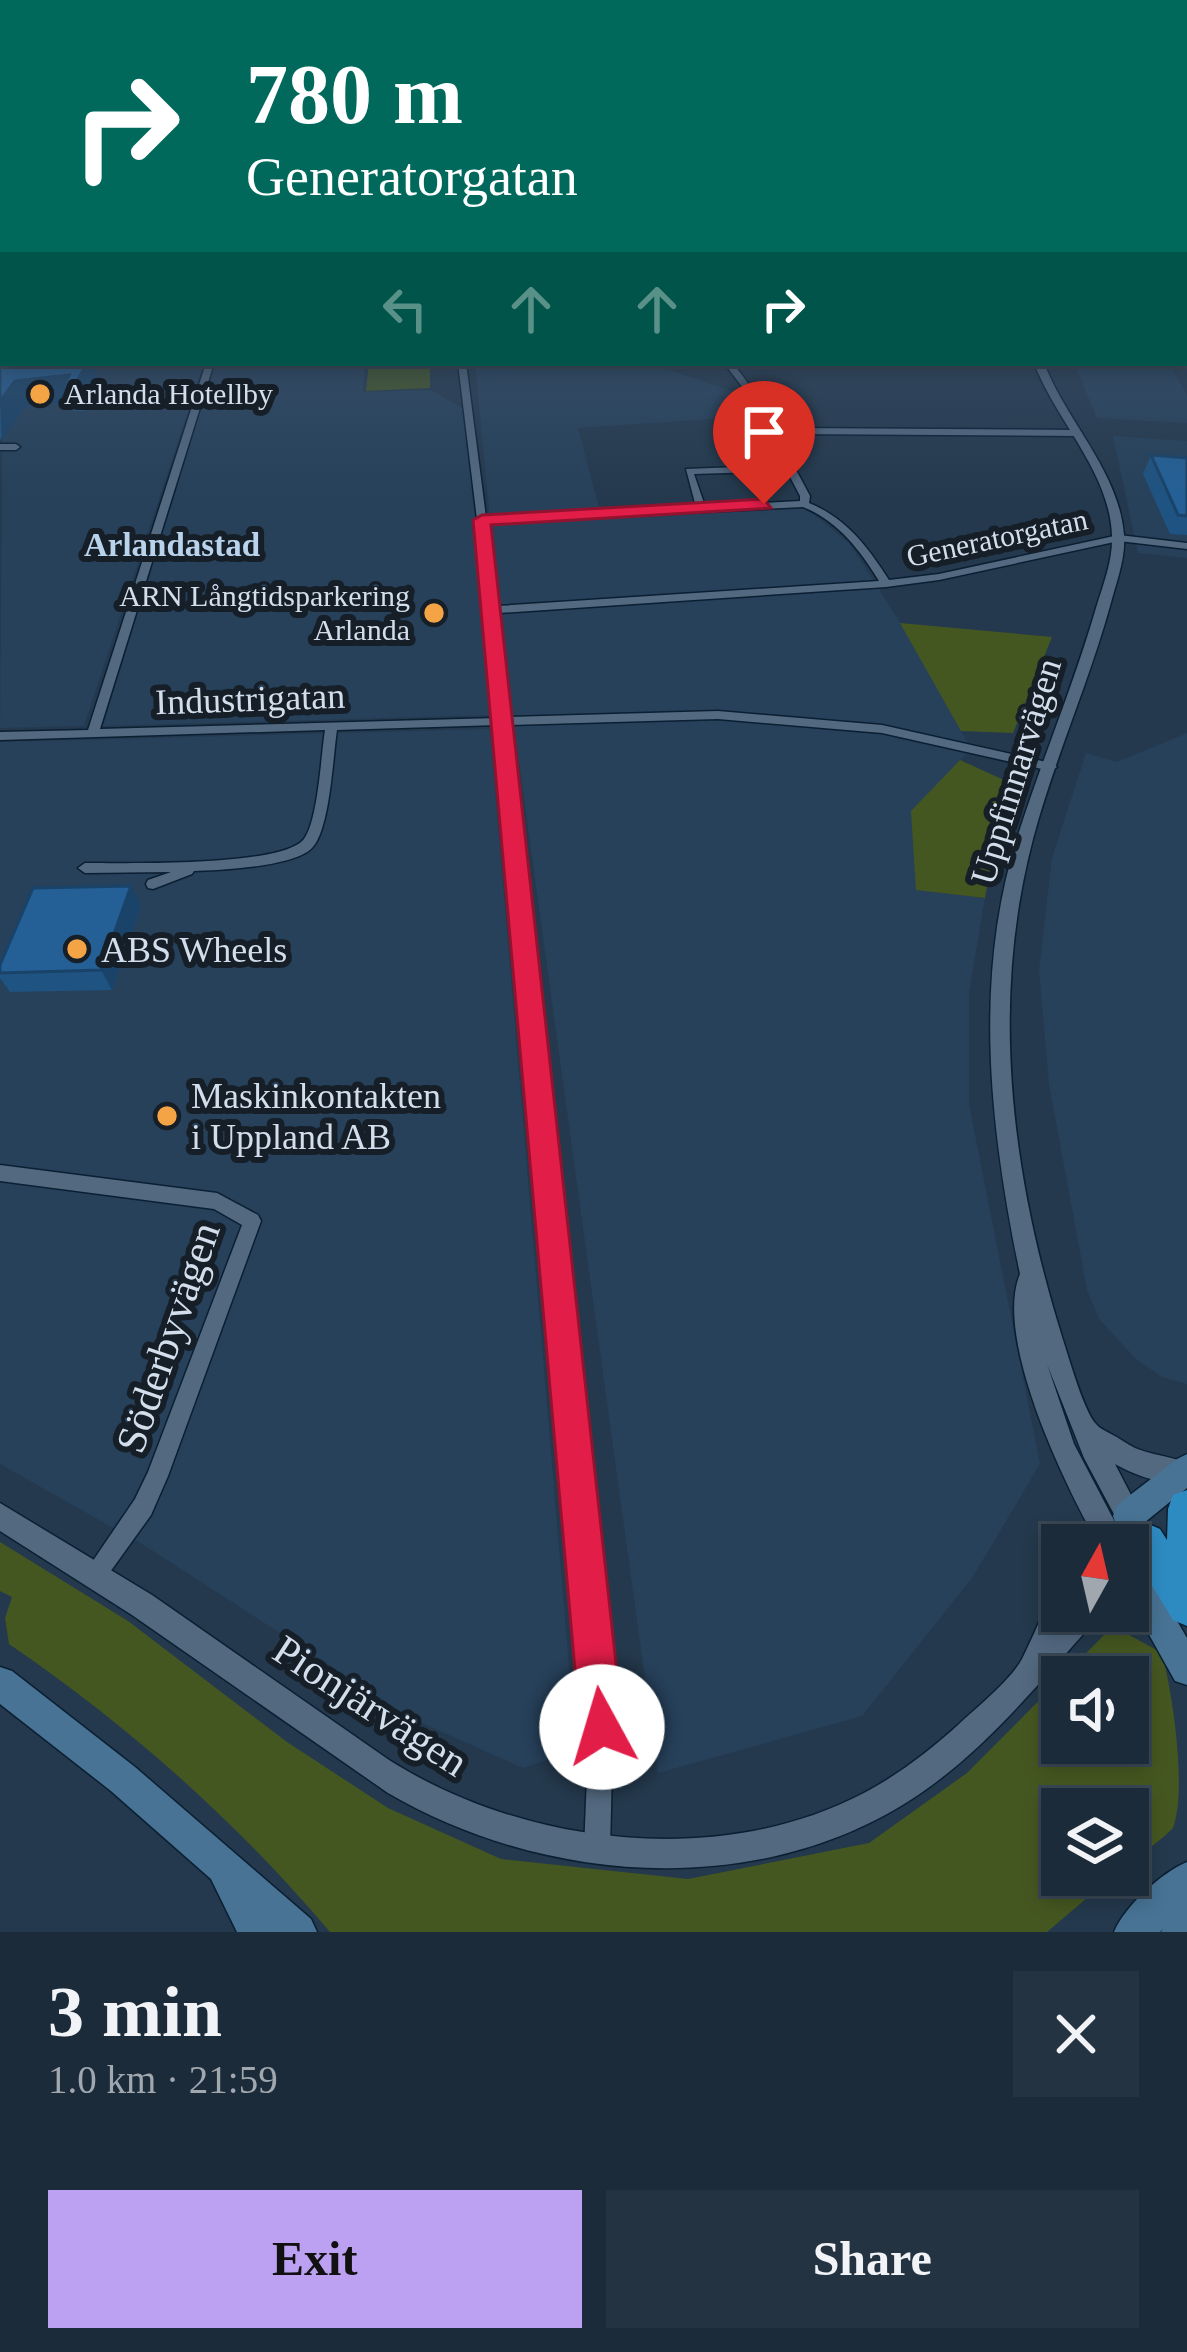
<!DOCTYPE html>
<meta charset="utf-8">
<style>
body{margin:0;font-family:Georgia,serif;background:#243342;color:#f1f3f6;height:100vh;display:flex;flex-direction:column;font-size:45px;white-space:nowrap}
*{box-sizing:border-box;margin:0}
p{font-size:39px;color:#a0a7af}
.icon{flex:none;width:66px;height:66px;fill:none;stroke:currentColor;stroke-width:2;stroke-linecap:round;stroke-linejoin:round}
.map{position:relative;height:1932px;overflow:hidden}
.details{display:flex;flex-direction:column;background:#1b2b3a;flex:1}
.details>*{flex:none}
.top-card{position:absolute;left:0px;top:0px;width:1188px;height:366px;box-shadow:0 6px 18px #0003,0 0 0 3px #394754;background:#00695c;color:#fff;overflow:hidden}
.needle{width:78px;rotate:8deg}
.tools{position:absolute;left:1041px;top:1524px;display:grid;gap:24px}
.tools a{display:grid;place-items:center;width:108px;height:108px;border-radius:0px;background:#1b2b3a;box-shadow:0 6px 18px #0003,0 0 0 3px #394754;font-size:60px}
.pin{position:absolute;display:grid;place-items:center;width:102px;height:102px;color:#fff;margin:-123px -51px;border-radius:50% 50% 50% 0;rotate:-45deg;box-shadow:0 0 12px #0007}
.pin .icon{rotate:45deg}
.me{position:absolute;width:132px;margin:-66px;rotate:354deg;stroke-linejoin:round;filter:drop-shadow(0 0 9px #0008)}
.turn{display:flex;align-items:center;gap:42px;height:252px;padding:0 48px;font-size:54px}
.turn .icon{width:156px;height:156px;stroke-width:2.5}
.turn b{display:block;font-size:84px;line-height:102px}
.lanes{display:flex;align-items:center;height:114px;padding:0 48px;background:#0003;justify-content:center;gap:60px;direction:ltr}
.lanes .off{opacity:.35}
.round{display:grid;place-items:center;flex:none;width:126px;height:126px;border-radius:0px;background:#243342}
.overview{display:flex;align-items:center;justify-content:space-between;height:204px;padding:0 48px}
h1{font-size:72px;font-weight:800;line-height:90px}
.button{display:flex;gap:24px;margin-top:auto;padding:24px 48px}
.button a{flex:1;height:138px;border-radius:0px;background:#bca0f2;color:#111;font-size:48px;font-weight:800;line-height:138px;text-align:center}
.button a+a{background:#243342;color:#f1f3f6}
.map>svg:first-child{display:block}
</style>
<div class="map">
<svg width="1187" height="1932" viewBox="0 0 1187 1932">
<rect width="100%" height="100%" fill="#24394d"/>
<!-- built -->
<path fill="#27415b" d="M3 346V363H204L84 726 0 728Z
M215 363H365L363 392 431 390 467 411 493 715 103 726Z
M475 363H649L743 395 755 416 578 428 602 519 783 505 807 509 849 543 907 633 971 749 912 811 917 890 985 898 969 992V1104L1040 1464 972 1578 862 1716 658 1773 500 624Z
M1074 363H1169L1187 395V423L1097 418Z
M1113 436 1187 441V558L1138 553Z
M490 729 576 1750 523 1768 411 1718 147 1547 0 1464V742Z
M1187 733V1384L1162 1377 1136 1359 1099 1319 1087 1290 1049 1084 1039 970 1052 858 1086 753 1117 762Z"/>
<!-- green -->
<path fill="#455721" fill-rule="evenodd" d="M369 363H430V388L366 391Z
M900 623 1052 637 1013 733 961 731Z
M960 760 1006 781 985 898 916 890 911 811Z
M0 1542 128 1621 287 1742 388 1808 501 1859 688 1879 869 1843 967 1773 1113 1626 1162 1653C1173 1696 1187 1790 1173 1828 1161 1841 1142 1852 1128 1864V1809H1062V1875H1114L1047 1932H330C236 1821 129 1726 9 1644L5 1618 12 1597 0 1591ZM1062 1677H1128V1743H1062Z"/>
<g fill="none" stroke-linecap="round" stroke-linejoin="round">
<!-- minor casing -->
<g stroke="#0b1f32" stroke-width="3">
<path id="minor" d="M1185 349H1187V353H1185Z
M206 363H214L100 729 497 718 488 610 458 363H466L486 517 696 507 686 469 790 465 795 468 810 496 809 503C846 518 868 547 889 580L939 574 1119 535 1187 543V549L1119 541 939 580 886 587 499 613 509 717 718 711 882 725 1051 763 1057 767 1051 771 882 733 718 719 510 725 613 1727 610 1850 606 1859 597 1863 588 1859 584 1850 589 1727 498 725 337 730C333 756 330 830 312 848 294 867 220 870 194 871L192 874 153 889 148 888 146 884 148 880 171 872 85 873 78 868 85 863C123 863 283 867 304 839 318 820 321 756 325 730L0 740V732L88 730ZM787 471 800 496V501L705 506 694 474ZM803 507C838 521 860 550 879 581L498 606 487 523Z
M724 363H732C753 385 764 417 793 428L1078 430 1082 433 1078 436 792 434 769 422Z
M0 444H16L20 447 16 450H0Z
M0 1165 217 1193 258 1215 261 1221 168 1476 151 1515 105 1579 97 1582 89 1579 86 1571 135 1499 148 1472 242 1225 214 1209 0 1181Z"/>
</g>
<!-- tertiary casing -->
<g stroke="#0b1f32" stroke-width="3">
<path id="tertiary" d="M3 337V345L0 346V338Z
M1034 363H1044C1066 421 1119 471 1124 535 1126 558 1116 583 1110 606 1088 685 1054 760 1033 839 989 1005 1012 1178 1063 1340 1069 1358 1084 1412 1096 1424 1100 1429 1106 1431 1111 1434 1119 1438 1127 1444 1135 1448 1151 1455 1170 1456 1187 1463V1481C1166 1487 1134 1475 1115 1464L1145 1522 1141 1531 1132 1535 1123 1531 1084 1458 1047 1364 1074 1444 1127 1545H1099C1066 1488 993 1338 1020 1274 990 1129 972 976 1019 832 1043 757 1074 684 1096 608 1103 585 1113 560 1112 536 1110 472 1056 421 1034 363Z
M0 1503 152 1595 389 1760C523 1845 717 1869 862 1794 897 1776 929 1751 958 1725 976 1708 1011 1680 1022 1659 1032 1639 1042 1615 1052 1593L1062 1589V1611H1099L1095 1621C1038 1684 983 1753 912 1799 756 1900 544 1884 388 1793L132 1615 0 1531Z"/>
</g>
<!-- secondary casing -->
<g stroke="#0b1f32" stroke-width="3">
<path id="secondary" d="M1187 1454V1488L1139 1527 1128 1531 1117 1527 1113 1516 1117 1505 1177 1459Z
M1128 1551 1139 1556 1187 1638V1685L1175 1681 1128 1597Z
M0 1667 12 1671 135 1767 311 1919 317 1932H237L211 1879 111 1791 0 1704Z
M1187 1862V1932H1161L1163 1929 1160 1932H1114C1125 1906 1161 1873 1187 1862Z"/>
</g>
<!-- motorway casing -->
<g stroke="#0b1f32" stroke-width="3">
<path id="motorway" d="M1187 1490V1626L1173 1620 1126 1543 1132 1529 1146 1523 1160 1529 1167 1540 1168 1509 1173 1495Z"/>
</g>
<!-- minor -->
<use href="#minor" fill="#536980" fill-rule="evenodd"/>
<!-- tertiary -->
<use href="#tertiary" fill="#536980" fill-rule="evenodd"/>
<!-- secondary -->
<use href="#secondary" fill="#487394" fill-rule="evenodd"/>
<!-- motorway -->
<use href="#motorway" fill="#2e8bc2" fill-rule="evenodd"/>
</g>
<!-- wall -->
<path fill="#1f5381" d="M0 358 100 381 85 411H73L70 402 25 407 0 440Z
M1151 455 1187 458V535L1170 534 1143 474Z
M141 906 112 990 10 992 0 978V973Z"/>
<!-- shaded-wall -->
<path fill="#194369" d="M87 363H94L100 381 85 411 75 385Z
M69 375 64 385 70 402 25 407 2 440 0 401 15 381Z
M131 886 141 906 112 990 101 970Z"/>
<!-- building -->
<path fill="#246096" stroke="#194369" stroke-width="3" d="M3 357V363H87L75 385H64L69 375 15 381 0 401V358Z
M1151 455 1187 458V516L1178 515Z
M131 886 101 970 0 973V965L33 888Z"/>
<!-- sky -->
<linearGradient id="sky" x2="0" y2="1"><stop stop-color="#141f2a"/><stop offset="0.45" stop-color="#3f546d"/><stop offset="1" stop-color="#3f546d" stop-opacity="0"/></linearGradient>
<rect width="1187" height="497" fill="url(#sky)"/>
<!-- route -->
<path fill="#e11d48" stroke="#92132f" stroke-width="3" d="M764 499 771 508 491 525 623 1727 617 1743 602 1749 586 1743 580 1727 473 520 482 515Z"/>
<!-- markers -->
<g fill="#f4a444" stroke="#161f28" stroke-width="4.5">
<circle cx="40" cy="394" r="12"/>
<circle cx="434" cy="613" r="12"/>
<circle cx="77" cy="949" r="12"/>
<circle cx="167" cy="1116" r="12"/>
</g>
<g text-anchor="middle" stroke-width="12" stroke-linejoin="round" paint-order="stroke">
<!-- far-poi labels -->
<g font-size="30" fill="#d2deeb" stroke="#161f28" text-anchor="start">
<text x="64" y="404">Arlanda Hotellby</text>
<text x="410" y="606" text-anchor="end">ARN Långtidsparkering<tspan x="410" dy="34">Arlanda</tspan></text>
</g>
<!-- far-street labels -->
<g font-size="30" fill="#d2deeb" stroke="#161f28">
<text transform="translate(997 538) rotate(-12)" y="10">Generatorgatan</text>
</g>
<!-- far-neighbourhood labels -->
<g font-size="33" font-weight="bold" fill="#bad3ed" stroke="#161f28">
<text x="172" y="556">Arlandastad</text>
</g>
<!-- street labels -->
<g font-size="36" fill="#d2deeb" stroke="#161f28">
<text transform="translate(250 698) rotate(-2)" y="13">Industrigatan</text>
<text transform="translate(1015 771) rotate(-73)" y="13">Uppfinnarvägen</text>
</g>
<!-- poi labels -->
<g font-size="36" fill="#d2deeb" stroke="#161f28" text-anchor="start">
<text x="101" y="962">ABS Wheels</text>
<text x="191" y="1108">Maskinkontakten<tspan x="191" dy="41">i Uppland AB</tspan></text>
</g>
<!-- near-street labels -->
<g font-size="42" fill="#d2deeb" stroke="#161f28">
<text transform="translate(167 1337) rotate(-71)" y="15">Söderbyvägen</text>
<text transform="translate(371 1705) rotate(33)" y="15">Pionjärvägen</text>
</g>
</g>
</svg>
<div class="tools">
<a><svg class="needle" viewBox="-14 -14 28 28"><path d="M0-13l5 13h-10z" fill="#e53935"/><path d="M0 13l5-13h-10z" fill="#a0a7af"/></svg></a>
<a><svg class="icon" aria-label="sound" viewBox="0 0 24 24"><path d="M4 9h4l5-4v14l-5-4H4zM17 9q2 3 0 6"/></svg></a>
<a><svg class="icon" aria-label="layers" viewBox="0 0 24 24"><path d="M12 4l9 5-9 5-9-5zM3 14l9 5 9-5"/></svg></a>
</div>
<div class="pin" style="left:764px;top:504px;background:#d93025"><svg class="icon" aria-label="arrive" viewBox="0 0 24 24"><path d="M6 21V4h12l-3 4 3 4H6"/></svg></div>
<svg class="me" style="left:602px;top:1727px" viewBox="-20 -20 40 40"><circle r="19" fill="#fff"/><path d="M0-13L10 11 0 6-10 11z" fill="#e11d48"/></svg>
<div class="top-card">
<div class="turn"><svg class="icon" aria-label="right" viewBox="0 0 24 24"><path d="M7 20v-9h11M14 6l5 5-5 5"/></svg><div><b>780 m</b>Generatorgatan</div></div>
<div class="lanes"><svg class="icon off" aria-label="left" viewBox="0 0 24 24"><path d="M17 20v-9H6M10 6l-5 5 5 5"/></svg><svg class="icon off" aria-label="ahead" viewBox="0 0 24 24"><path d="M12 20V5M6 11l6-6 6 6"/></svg><svg class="icon off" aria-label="ahead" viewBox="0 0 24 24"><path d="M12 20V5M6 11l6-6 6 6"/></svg><svg class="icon" aria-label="right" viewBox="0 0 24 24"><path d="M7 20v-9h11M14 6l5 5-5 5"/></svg></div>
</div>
</div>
<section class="details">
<div class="overview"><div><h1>3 min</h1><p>1.0 km · 21:59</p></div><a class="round"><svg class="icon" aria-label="close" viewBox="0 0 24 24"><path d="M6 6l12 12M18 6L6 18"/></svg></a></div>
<div class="button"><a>Exit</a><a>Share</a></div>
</section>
